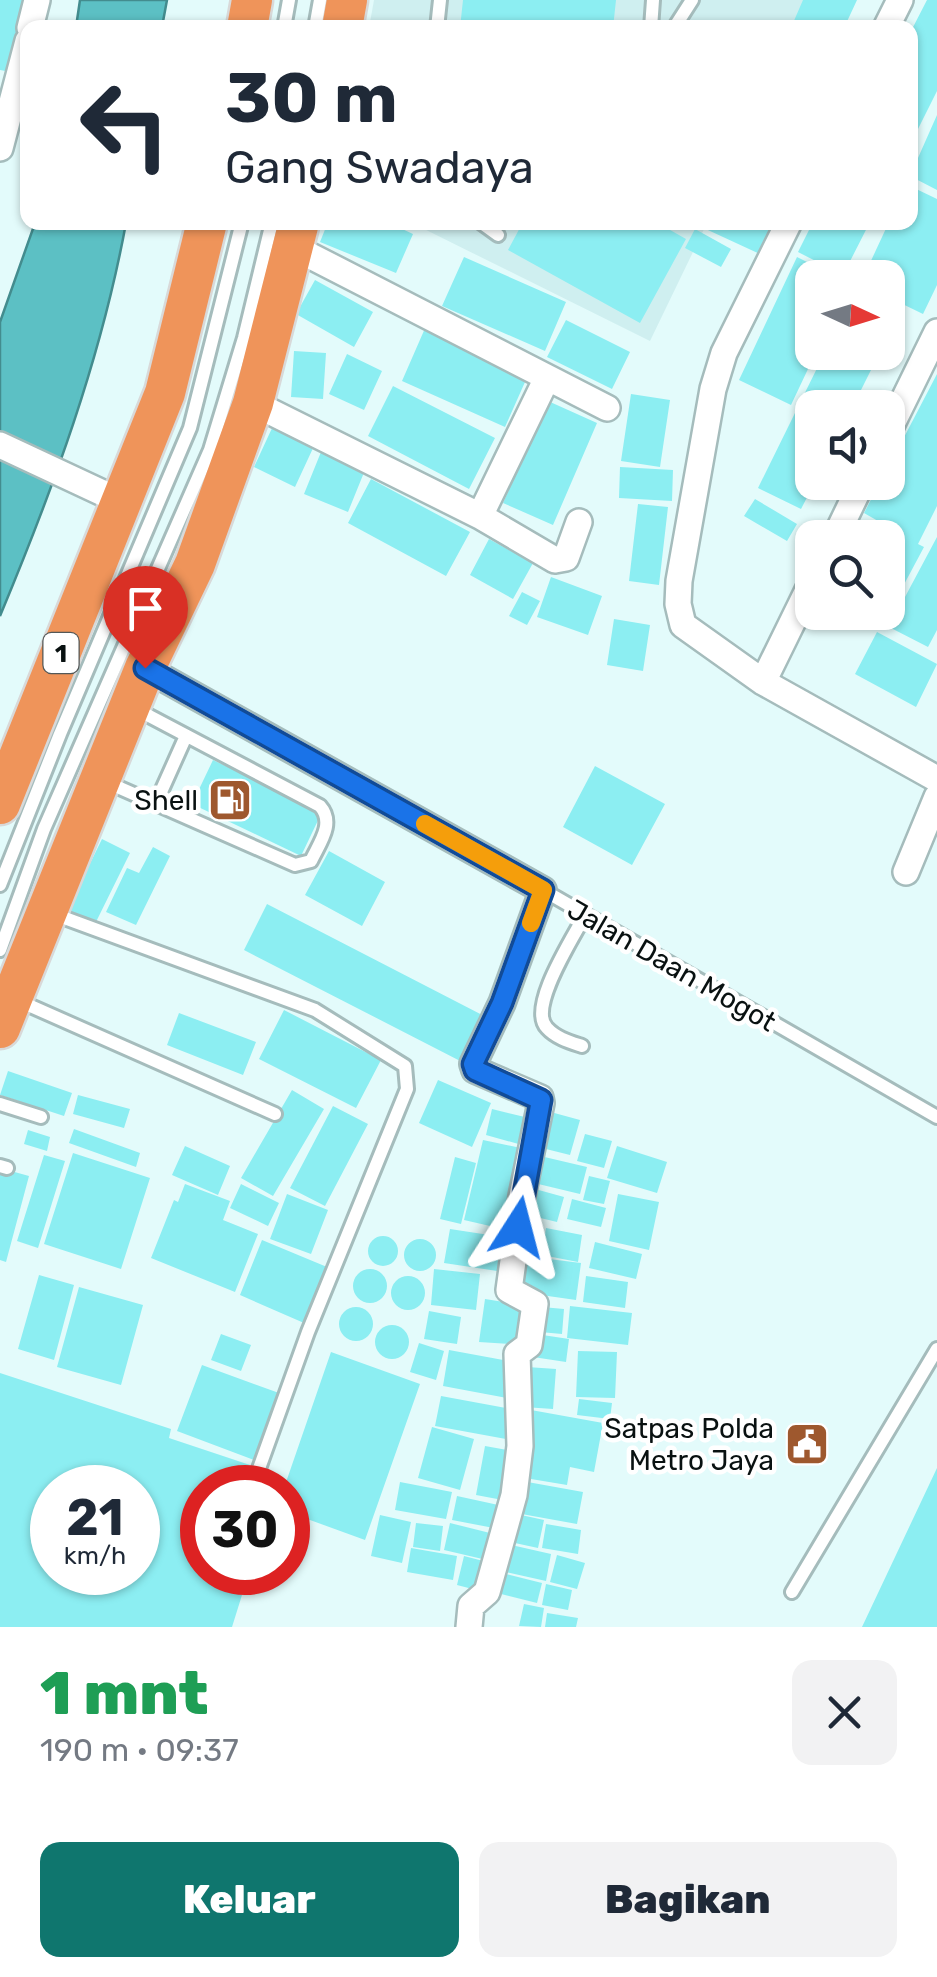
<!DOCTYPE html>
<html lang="id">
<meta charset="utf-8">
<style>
body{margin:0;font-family:Rubik,sans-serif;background:#f2f2f3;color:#1f2937;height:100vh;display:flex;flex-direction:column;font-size:38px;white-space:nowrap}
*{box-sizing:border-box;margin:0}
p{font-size:32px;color:#747a83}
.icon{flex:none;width:55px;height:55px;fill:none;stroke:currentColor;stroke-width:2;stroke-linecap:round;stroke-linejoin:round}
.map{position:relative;height:1627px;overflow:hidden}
.side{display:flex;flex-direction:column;background:#fff;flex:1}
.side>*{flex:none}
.banner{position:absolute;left:20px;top:20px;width:898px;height:210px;border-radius:20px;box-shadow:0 2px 8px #0004;background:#fff;color:#1f2937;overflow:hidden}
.needle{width:65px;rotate:94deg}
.tools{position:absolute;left:795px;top:260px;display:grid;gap:20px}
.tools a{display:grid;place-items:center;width:110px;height:110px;border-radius:20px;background:#fff;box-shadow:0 2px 8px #0004;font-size:50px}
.speed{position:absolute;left:30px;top:1465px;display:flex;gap:20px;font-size:50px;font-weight:700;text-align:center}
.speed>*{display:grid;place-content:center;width:130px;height:130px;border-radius:50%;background:#fff;box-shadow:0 2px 8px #0004;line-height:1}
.speed small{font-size:25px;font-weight:400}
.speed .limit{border:15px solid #d22;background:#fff;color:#111}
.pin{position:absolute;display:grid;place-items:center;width:85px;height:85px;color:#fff;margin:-102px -42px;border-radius:50% 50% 50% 0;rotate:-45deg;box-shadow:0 0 10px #0007}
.pin .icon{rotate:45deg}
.me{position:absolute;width:110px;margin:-55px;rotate:9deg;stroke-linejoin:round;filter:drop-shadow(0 0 8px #0008)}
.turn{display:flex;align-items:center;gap:35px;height:210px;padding:0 40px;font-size:45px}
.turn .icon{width:130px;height:130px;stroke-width:2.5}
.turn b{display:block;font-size:70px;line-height:85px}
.round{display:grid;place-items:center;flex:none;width:105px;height:105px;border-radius:20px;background:#f2f2f3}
.overview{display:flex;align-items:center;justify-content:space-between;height:170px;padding:0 40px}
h1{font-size:60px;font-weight:800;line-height:75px;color:#1e9e55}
.button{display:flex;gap:20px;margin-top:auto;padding:20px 40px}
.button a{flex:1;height:115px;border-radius:20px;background:#0f766e;color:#fff;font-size:40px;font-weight:800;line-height:115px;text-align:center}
.button a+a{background:#f2f2f3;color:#1f2937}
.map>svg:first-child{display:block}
</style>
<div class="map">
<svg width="937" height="1627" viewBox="0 0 937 1627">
<rect width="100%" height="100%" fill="#e3fbfb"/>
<!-- built -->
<path fill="#cfeff0" d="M374 0H815L801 27 369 28Z
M412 223H707L650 341Z"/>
<!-- water -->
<path fill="#5cc0c4" stroke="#438c8e" stroke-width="2.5" d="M80 0H167L162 27H76Z
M35 223H126C101 359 53 489 0 616V322Z"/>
<!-- building -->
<path fill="#8ceef2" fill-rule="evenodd" d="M0 0H29L17 73 0 70Z
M463 0H616L613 28H460Z
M803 0H857L844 28H804L793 23Z
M927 0H937V91L910 145V33Z
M937 115V190L910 176Z
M910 186 937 199V285L923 314 888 297V278H863L889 222H910Z
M328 222H387L413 234 396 273 320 242Z
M523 222H656L686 239 640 323 508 250Z
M698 222H778L762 255 697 225Z
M813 222H870L843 275 798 252Z
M695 229 731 249 721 267 685 248Z
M464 257 566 302 545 351 442 306Z
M797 257 839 278H812V352H816L791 405 739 380Z
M315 280 373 312 354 347 296 314Z
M566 320 630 352 612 389 547 357Z
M426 326 529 373 505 427 402 381Z
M294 351 326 353 323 399 291 397Z
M825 352H880L852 408H812L815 482 801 509 758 488Z
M347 354 382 371 364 410 329 394Z
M937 374V506L918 544 924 547 884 622 867 612H888V538H870L878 521 864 513 880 482H888V468Z
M393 386 495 438 469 489 368 436Z
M631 394 670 400 660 467 621 461Z
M548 401 597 423 553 525 503 503Z
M273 426 314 446 295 487 254 467Z
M321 452 365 470 348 512 304 494Z
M620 467 673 470 672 501 619 498Z
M371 479 470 532 446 576 348 523Z
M755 499 797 524 787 541 744 516Z
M638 504 668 507 659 585 629 581Z
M937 537V630L928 647 889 627Z
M489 539 533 563 513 599 470 575Z
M551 577 602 596 588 635 537 617Z
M522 592 540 601 527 625 509 616Z
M614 619 650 625 643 671 607 665Z
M877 632 937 664 916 707 855 674Z
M213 760 322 812 301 856 192 804Z
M595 766 665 804 632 865 563 827Z
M102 839 130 853 94 926 66 912Z
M153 847 170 856 136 925 106 912 127 868 139 873Z
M329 851 385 882 362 926 305 895Z
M267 904 490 1019 468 1065 244 950Z
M284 1010 381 1060 356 1108 259 1059Z
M179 1013 256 1042 243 1075 167 1045Z
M8 1071 72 1093 64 1116 0 1095Z
M438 1080 491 1103 472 1147 419 1123Z
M292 1090 324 1109 273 1196 241 1178Z
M78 1095 130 1109 124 1128 73 1114Z
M333 1106 368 1124 325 1206 290 1188Z
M492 1109 529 1118 522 1145 486 1135Z
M547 1111 580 1120 570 1155 538 1147Z
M74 1129 140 1153 136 1167 69 1143Z
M28 1130 50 1137 47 1151 24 1144Z
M585 1134 612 1141 604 1168 577 1161Z
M483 1140 521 1148 503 1229 464 1220Z
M185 1146 230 1166 218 1195 172 1175Z
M617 1146 667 1162 657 1193 607 1178Z
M73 1153 150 1178 121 1269 44 1244Z
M44 1155 65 1161 38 1248 17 1241Z
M536 1155 587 1167 580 1194 530 1182Z
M455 1157 476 1163 461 1224 440 1219Z
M0 1168 29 1176 6 1262 0 1260Z
M589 1176 610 1181 604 1204 583 1200Z
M185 1184 230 1201 223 1220 258 1234 235 1292 151 1258 174 1200 178 1202Z
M241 1184 279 1203 268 1226 230 1208Z
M535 1189 564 1197 557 1222 528 1215Z
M287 1194 328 1210 311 1254 270 1239Z
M618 1194 659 1202 649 1250 609 1241Z
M572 1199 606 1208 601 1227 567 1219Z
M546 1228 582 1235 578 1262 542 1255Z
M450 1229 509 1238 504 1272 444 1263Z
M368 1251a15 15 0 1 1 30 0a15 15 0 1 1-30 0Z
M404 1255a16 16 0 1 1 32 0a16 16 0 1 1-32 0Z
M262 1240 327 1267 304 1323 240 1295Z
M595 1242 642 1254 636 1279 589 1268Z
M517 1255 581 1263 576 1300 513 1291Z
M353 1286a17 17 0 1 1 34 0a17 17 0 1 1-34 0Z
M434 1269 480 1274 476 1310 431 1305Z
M39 1275 74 1285 54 1360 18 1349Z
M391 1293a17 17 0 1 1 34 0a17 17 0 1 1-34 0Z
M586 1276 628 1282 625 1308 583 1302Z
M79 1287 143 1305 121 1385 57 1367Z
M485 1299 530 1306 523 1345 479 1342Z
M570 1306 632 1313 628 1345 567 1338Z
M339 1324a17 17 0 1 1 34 0a17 17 0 1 1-34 0Z
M542 1307 564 1309 562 1334 540 1332Z
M429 1311 461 1317 457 1344 424 1339Z
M375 1342a17 17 0 1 1 34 0a17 17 0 1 1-34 0Z
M221 1334 251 1345 241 1371 211 1360Z
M536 1334 569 1339 566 1362 533 1357Z
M419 1343 444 1351 436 1380 410 1372Z
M449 1350 514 1362 507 1398 443 1386Z
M578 1351 617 1352 615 1398 576 1397Z
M331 1352 420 1384 365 1540 288 1512V1488H284Z
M202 1365 279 1393 254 1460 177 1431Z
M527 1367 556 1369 553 1409 524 1407Z
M0 1373 171 1429 169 1438 250 1465 243 1488H202V1572H216L212 1586 242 1595 232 1627H0ZM52 1488H138V1572H52Z
M441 1396 517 1410 512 1440 435 1426Z
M579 1399 612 1403 610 1419 577 1415Z
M531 1410 603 1423 594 1472 570 1467 567 1485 519 1477Z
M432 1427 474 1439 460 1490 418 1478Z
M485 1446 518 1452 508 1501 476 1495Z
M937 1468V1627H862Z
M522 1481 583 1492 577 1524 516 1513Z
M400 1482 452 1492 446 1519 395 1510Z
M457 1496 503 1506 499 1529 452 1520Z
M512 1513 544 1520 538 1548 506 1541Z
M380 1515 411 1522 402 1563 371 1556Z
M416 1523 443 1526 440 1551 413 1547Z
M450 1523 498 1535 491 1561 444 1550Z
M546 1524 581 1530 578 1554 542 1548Z
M503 1543 551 1554 546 1581 497 1570Z
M411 1548 457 1556 453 1580 407 1572Z
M557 1555 585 1563 577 1589 550 1582Z
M464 1556 491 1563 484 1592 457 1585Z
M498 1572 542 1583 537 1603 493 1592Z
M546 1584 572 1590 568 1610 542 1605Z
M524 1604 544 1608 541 1627 519 1626Z
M547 1613 578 1618 576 1627H545Z"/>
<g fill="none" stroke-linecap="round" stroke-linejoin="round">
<!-- service casing -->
<g stroke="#a5bcbc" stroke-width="18">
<path id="service" d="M284 28 289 0
M315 28 320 0
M437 28 440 0
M651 28 653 0
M674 28 692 0
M480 222 498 235
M104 781 295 865 311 861C320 842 335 823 320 806L136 709
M156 803 186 736
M0 885 60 734 190 428 242 222
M543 890 937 1117
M51 913 315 1010 405 1066 407 1089 308 1332 252 1488
M0 950 44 829 210 450 244 338 272 222
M17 1000 275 1114
M582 1046C570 1042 556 1038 547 1028 527 1008 573 938 585 915
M0 1104 41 1117
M0 1166 7 1168
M792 1592 937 1349"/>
</g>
<!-- minor casing -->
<g stroke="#a5bcbc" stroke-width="30">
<path id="minor" d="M30 28 37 0
M886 28 900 0
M0 148 28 41
M789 222 724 353 713 389 679 581 678 604 683 625 763 682 937 779
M293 247 607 408
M253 403 480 516 555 560 566 558 579 522
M888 432 937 332
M0 445 122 502
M480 516 547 378
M835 538 862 482
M145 668 543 890 502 1003 473 1064 475 1070 540 1098 541 1103 522 1196 509 1290 535 1304 529 1345 517 1354 520 1446 514 1495 487 1592 471 1606 469 1627
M763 682 812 582
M906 872 937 797"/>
</g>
<!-- trunk casing -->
<g stroke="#d8d9d9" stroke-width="45">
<path id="trunk" d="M247 28 252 0
M342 28 347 0
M0 804 165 393 207 222
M0 1028 145 668 195 564 253 403 299 222"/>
</g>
<!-- service -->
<use href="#service" stroke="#fff" stroke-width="12"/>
<!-- minor -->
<use href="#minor" stroke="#fff" stroke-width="25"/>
<!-- trunk -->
<use href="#trunk" stroke="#ef945a" stroke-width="40"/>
</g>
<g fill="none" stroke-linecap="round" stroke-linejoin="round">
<!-- route casing -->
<g stroke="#114b97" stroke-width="25">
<path id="route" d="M145 668 543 890 502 1003 473 1064 475 1070 541 1100 518 1227"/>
</g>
<!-- route -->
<use href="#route" stroke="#1a73e8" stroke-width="18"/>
<!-- slow -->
<path stroke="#f59e0b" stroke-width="18" d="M425 824 543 890 531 923"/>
</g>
<!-- icons -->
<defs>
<g id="fuel-square" transform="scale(2.25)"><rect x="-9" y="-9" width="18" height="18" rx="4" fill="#9e582e" stroke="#fff"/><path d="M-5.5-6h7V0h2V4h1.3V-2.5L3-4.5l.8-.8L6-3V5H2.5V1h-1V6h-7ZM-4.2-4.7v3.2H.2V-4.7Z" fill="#fff"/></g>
<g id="civic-square" transform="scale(2.25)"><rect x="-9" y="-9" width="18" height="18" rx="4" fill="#9e582e" stroke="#fff"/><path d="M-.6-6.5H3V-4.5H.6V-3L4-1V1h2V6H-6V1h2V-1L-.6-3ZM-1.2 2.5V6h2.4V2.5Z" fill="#fff"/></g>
</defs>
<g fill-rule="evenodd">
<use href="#fuel-square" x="230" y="800"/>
<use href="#civic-square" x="807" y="1444"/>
</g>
<g text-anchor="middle" stroke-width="9" stroke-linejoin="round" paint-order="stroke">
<!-- shield labels -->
<rect fill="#fff" stroke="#535858" stroke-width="2.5" x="43.5" y="633" width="35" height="40" rx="8"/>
<g font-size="25" font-weight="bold" fill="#091111">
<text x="61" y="662">1</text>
</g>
<!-- poi labels -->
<g font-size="28" fill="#091111" stroke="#fff" text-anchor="end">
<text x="198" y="810">Shell</text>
<text x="774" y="1438">Satpas Polda<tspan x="774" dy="32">Metro Jaya</tspan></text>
</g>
<!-- street labels -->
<g font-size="28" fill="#091111" stroke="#fff">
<text transform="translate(672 965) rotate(30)" y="10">Jalan Daan Mogot</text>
</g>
</g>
</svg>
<div class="tools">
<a><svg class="needle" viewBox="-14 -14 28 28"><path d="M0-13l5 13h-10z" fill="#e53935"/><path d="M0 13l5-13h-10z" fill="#747a83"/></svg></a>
<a><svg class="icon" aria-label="sound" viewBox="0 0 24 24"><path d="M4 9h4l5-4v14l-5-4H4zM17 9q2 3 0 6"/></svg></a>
<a><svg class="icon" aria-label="search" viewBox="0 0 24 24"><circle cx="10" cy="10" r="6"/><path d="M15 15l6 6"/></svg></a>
</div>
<div class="speed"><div>21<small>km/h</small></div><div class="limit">30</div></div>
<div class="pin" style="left:145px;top:668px;background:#d93025"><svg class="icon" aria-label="arrive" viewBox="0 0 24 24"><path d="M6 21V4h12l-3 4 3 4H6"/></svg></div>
<svg class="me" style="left:518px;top:1227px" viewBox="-20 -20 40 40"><path d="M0-17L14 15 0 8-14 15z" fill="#1a73e8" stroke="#fff" stroke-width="4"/></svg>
<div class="banner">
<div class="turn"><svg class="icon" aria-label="left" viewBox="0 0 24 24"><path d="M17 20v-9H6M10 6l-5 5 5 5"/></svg><div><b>30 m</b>Gang Swadaya</div></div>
</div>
</div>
<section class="side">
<div class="overview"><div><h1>1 mnt</h1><p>190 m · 09:37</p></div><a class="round"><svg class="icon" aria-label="close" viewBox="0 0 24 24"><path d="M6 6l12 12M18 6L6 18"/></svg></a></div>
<div class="button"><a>Keluar</a><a>Bagikan</a></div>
</section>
